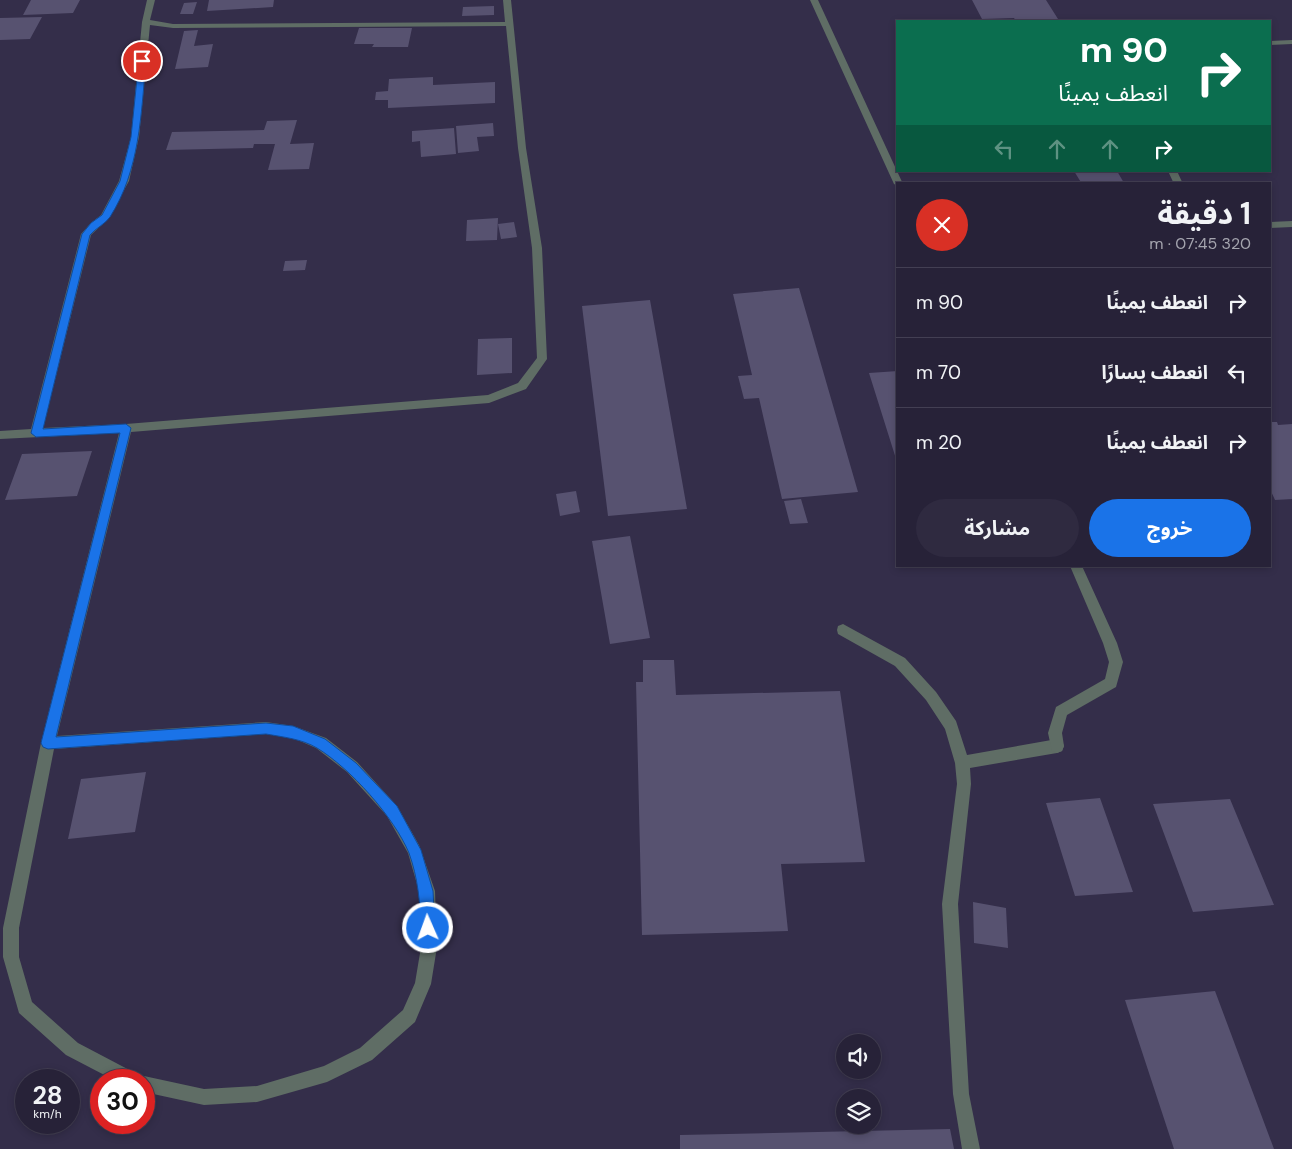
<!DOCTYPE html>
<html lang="ar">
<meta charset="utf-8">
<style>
body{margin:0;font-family:"DM Sans","Noto Sans Arabic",sans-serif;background:#2f2a40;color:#f1f3f6;direction:rtl;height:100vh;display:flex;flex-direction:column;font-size:19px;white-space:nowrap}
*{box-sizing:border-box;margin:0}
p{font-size:16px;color:#a4a4ae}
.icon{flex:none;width:28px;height:28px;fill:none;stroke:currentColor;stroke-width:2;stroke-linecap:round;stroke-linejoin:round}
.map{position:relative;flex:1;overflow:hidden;direction:ltr}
.panel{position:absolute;left:896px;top:182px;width:375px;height:385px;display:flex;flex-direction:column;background:#272238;border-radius:0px;box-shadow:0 2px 8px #0003,0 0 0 1px #433f53;direction:rtl}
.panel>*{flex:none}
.top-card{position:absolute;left:896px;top:20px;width:375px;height:152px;border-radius:0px;box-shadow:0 2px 8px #0003,0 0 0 1px #433f53;direction:rtl;background:#0b6e4f;color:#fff;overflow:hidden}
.buttons{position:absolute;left:836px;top:1034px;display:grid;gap:10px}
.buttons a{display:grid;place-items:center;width:45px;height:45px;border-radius:50%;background:#272238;box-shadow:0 2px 8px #0003,0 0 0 1px #433f53;font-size:25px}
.speed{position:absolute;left:15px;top:1069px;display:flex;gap:10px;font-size:25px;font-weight:700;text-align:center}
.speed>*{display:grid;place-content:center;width:65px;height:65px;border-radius:50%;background:#272238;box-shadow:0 2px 8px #0003,0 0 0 1px #433f53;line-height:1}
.speed small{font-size:12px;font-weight:400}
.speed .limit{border:8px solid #d22;background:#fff;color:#111}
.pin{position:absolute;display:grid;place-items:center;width:42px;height:42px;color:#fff;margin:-21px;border:2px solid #fff;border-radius:50%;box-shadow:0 1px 5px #0007}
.me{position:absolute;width:55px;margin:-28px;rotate:358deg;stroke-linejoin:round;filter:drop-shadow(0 0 4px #0008)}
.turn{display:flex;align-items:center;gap:18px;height:105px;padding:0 20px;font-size:22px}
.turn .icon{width:65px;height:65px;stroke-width:2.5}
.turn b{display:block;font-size:35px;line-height:42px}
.lanes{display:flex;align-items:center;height:48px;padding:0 20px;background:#0003;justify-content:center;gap:25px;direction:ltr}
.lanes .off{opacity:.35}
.round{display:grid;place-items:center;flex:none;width:52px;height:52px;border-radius:26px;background:#2f2a40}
.summary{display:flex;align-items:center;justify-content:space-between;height:85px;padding:0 20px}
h1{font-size:30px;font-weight:700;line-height:38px}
.button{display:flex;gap:10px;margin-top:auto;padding:10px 20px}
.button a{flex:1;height:58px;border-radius:30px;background:#1a73e8;color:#fff;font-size:20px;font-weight:700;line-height:58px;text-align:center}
.button a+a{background:#2f2a40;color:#f1f3f6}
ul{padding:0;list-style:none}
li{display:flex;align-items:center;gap:15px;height:70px;padding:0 20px;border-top:1px solid #433f53}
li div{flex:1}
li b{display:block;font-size:19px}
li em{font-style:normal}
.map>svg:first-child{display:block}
</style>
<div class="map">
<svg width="1292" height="1149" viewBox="0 0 1292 1149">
<rect width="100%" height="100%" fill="#342e4a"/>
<!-- building -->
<path fill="#575270" d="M31 0H80L73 13 23 15Z
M209 0H274L273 7 207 11Z
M972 0H1046L1058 19 1016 21 1014 18 982 19Z
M197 2 193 14H180L184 3Z
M494 6V15L462 16 463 7Z
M42 17 30 39 0 40V18Z
M359 28H412L408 47H372L374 44H354Z
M198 30 194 46 213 44 208 67 175 69 184 31Z
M433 77V85L495 82V103L388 108V100H375L376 92 388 91 389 79Z
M297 120 290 144 314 143 309 169 268 170 275 144H254L253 148 166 150 172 132 264 130 267 121Z
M493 123 494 136 477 137 479 151 458 153 456 126Z
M454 128 456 154 421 157 420 141 412 142V131Z
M1074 171H1117L1124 183 1082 184Z
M498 218 497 240 466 241 467 220Z
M514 222 517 237 501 239 498 224Z
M307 260 305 270 283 271 285 261Z
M799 288 858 492 782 499 759 398 744 399 738 376 752 375 733 294Z
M650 300 687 509 608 516 582 306Z
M512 338V373L477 375 478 339Z
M898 371V462H897L869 373Z
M1270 422H1277L1278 425 1292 424V499L1275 500 1270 489Z
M92 451 77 496 5 500 22 454Z
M576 491 580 512 560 516 556 494Z
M801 499 808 523 790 524 784 501Z
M630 536 650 638 610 644 592 541Z
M643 660H674L676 695 840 691 865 862 781 864 788 931 642 935 636 682H643Z
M146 772 135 832 68 839 81 779Z
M1100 798 1133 892 1075 896 1046 803Z
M1230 799 1274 905 1193 912 1153 804Z
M973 902 1006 908 1008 948 974 943Z
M1215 991 1274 1149H1174L1125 1000Z
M950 1129 954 1149H680V1135Z"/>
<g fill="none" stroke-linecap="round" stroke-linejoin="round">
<!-- lane -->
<path fill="#5f6d65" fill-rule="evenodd" d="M1292 40V44L1270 45V41Z
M1168 171H1177L1183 184H1174Z
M1292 221V227L1270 228V222Z
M843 624 905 658 936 692 956 721 967 755 1057 739 1062 741 1064 746 1062 751 1057 753 970 768 971 784 958 904 969 1094 980 1149H962L953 1094 942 904 957 784 955 763 945 729 926 700 895 666 838 634 837 630 838 626Z"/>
<!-- street -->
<path fill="#5f6d65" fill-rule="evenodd" d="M147 0H155L150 20 173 24 505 22 503 0H511L526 148 542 248 547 359 526 389 489 403 131 432 57 736 266 722 293 726 326 738 357 762 397 806 419 845 435 891 437 947 431 984 415 1022 372 1060 327 1082 257 1102 204 1105 144 1092V1080H114L66 1055 19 1013 3 957V928L41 743 119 433 0 439V431L31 429 81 234 91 223 101 215 119 181 131 137 142 22ZM150 25 173 28 506 26 518 148 532 248 537 358 518 383 488 395 126 424 43 428 91 235 108 219 129 181 139 137ZM266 734 293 738 316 748 347 772 387 816 408 853 419 891 421 947 415 983 403 1010 360 1048 324 1066 257 1086 204 1089 144 1076 138 1078 137 1074 78 1043 32 1002 19 957V928L54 749Z
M810 0H818L903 184H898V186L894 184Z
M1070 566H1082L1117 643 1123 662 1116 687 1067 715 1062 733 1064 746 1062 751 1057 753 1052 751 1048 733 1056 707 1105 679 1109 662 1103 643Z"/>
</g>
<!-- route -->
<path fill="#1a73e8" stroke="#114b97" d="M139 59 146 61C141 114 140 170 110 217 105 224 96 228 90 235L43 429 126 424 131 428 56 737 266 723 293 726 325 739 356 763 397 806 421 850 433 891 435 928 433 933 428 935 423 933 421 928C420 902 418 878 409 853 394 817 350 768 317 748 302 739 283 737 266 734L48 749 43 747 41 743 120 433 36 437 31 433 82 234 91 223 102 215 120 181 131 137Z"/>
</svg>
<div class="buttons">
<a><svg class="icon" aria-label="sound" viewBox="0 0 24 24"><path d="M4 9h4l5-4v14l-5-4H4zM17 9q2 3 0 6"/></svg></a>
<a><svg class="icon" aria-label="layers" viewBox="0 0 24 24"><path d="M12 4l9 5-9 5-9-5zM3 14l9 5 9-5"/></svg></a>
</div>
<div class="speed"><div>28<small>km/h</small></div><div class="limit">30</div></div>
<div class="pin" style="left:142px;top:61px;background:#d93025"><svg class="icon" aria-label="arrive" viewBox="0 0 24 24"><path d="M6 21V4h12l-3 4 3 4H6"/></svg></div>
<svg class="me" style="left:428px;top:928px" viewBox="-20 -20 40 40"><circle r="17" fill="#1a73e8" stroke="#fff" stroke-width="3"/><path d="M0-11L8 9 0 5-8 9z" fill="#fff"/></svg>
<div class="top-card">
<div class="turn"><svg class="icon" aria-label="right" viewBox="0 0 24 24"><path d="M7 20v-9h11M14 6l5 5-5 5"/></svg><div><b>90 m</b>انعطف يمينًا</div></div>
<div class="lanes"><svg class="icon off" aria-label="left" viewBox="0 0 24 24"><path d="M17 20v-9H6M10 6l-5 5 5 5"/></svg><svg class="icon off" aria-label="ahead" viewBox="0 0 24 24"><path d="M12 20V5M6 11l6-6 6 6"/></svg><svg class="icon off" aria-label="ahead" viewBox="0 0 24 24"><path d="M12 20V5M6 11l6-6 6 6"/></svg><svg class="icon" aria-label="right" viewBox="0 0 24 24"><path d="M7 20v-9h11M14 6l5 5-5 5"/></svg></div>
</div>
<section class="panel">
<div class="summary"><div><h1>1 دقيقة</h1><p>320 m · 07:45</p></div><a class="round" style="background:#d93025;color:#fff"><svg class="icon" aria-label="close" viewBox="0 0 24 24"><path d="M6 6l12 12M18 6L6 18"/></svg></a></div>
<ul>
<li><svg class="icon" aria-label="right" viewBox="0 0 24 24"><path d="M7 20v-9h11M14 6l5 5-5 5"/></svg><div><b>انعطف يمينًا</b></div><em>90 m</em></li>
<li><svg class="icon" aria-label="left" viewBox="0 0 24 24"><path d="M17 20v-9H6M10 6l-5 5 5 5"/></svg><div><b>انعطف يسارًا</b></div><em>70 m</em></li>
<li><svg class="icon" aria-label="right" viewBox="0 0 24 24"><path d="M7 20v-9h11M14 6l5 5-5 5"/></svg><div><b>انعطف يمينًا</b></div><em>20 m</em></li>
</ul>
<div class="button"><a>خروج</a><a>مشاركة</a></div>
</section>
</div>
